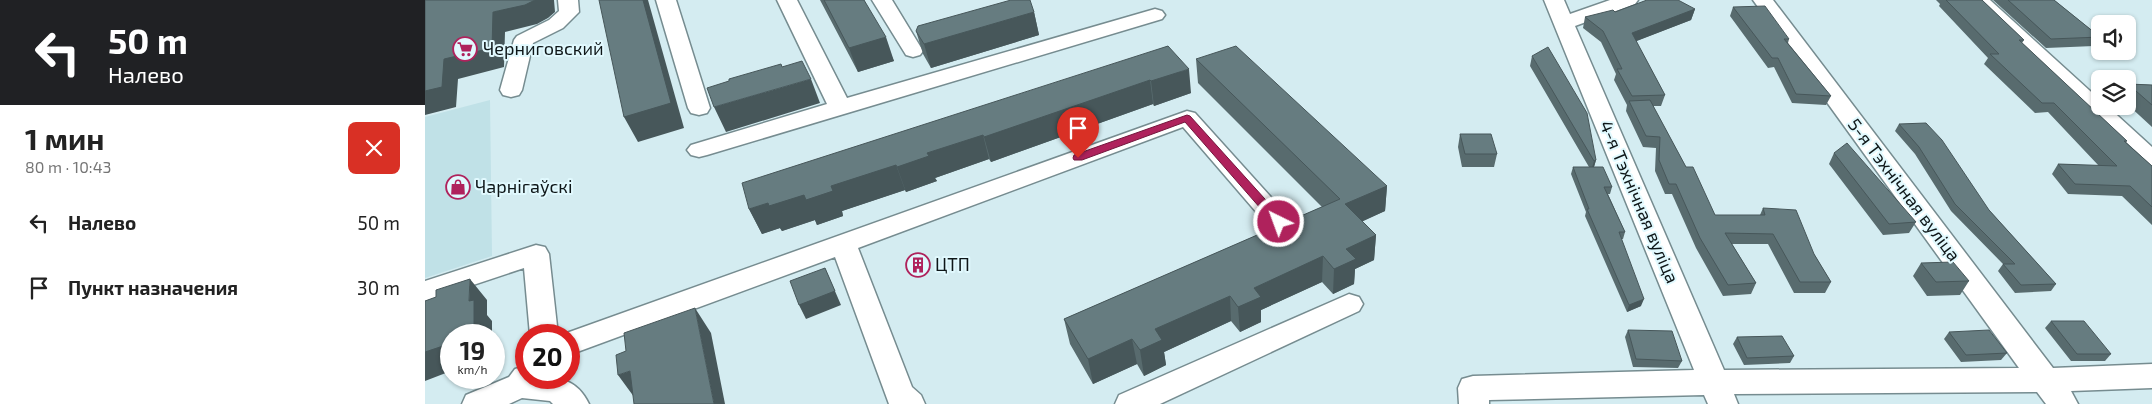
<!DOCTYPE html>
<html lang="ru">
<meta charset="utf-8">
<style>
body{margin:0;font-family:"Exo 2",sans-serif;background:#f6f6f6;color:#222;height:100vh;display:flex;flex-direction:column;font-size:19px;white-space:nowrap}
*{box-sizing:border-box;margin:0}
p{font-size:16px;color:#767676}
.icon{flex:none;width:28px;height:28px;fill:none;stroke:currentColor;stroke-width:2;stroke-linecap:round;stroke-linejoin:round}
.map{position:relative;flex:1;overflow:hidden}
.sheet{display:flex;flex-direction:column;background:#fff;width:425px}
.sheet>*{flex:none}
.banner{background:#202124;color:#fff;overflow:hidden}
.tools{position:absolute;left:1666px;top:15px;display:grid;gap:10px}
.tools a{display:grid;place-items:center;width:45px;height:45px;border-radius:8px;background:#fff;box-shadow:0 1px 4px #0004;font-size:25px}
.speed{position:absolute;left:15px;top:324px;display:flex;gap:10px;font-size:25px;font-weight:700;text-align:center}
.speed>*{display:grid;place-content:center;width:65px;height:65px;border-radius:50%;background:#fff;box-shadow:0 1px 4px #0004;line-height:1}
.speed small{font-size:12px;font-weight:400}
.speed .limit{border:8px solid #d22;background:#fff;color:#111}
.pin{position:absolute;display:grid;place-items:center;width:42px;height:42px;color:#fff;margin:-51px -21px;border-radius:50% 50% 50% 0;rotate:-45deg;box-shadow:0 0 5px #0007}
.pin .icon{rotate:45deg}
.me{position:absolute;width:55px;margin:-28px;rotate:318deg;stroke-linejoin:round;filter:drop-shadow(0 0 4px #0008)}
.turn{display:flex;align-items:center;gap:18px;height:105px;padding:0 25px;font-size:22px}
.turn .icon{width:65px;height:65px;stroke-width:2.5}
.turn b{display:block;font-size:35px;line-height:42px}
.round{display:grid;place-items:center;flex:none;width:52px;height:52px;border-radius:8px;background:#f6f6f6}
.overview{display:flex;align-items:center;justify-content:space-between;height:85px;padding:0 25px}
h1{font-size:30px;font-weight:700;line-height:38px}
ul{padding:0;list-style:none}
li{display:flex;align-items:center;gap:15px;height:65px;padding:0 25px}
li div{flex:1}
li b{display:block;font-size:19px}
li em{font-style:normal}
main{display:flex;flex:1;min-height:0}
.map>svg:first-child{display:block}
</style>
<main>
<section class="sheet">
<div class="banner">
<div class="turn"><svg class="icon" aria-label="left" viewBox="0 0 24 24"><path d="M17 20v-9H6M10 6l-5 5 5 5"/></svg><div><b>50 m</b>Налево</div></div>
</div>
<div class="overview"><div><h1>1 мин</h1><p>80 m · 10:43</p></div><a class="round" style="background:#d93025;color:#fff"><svg class="icon" aria-label="close" viewBox="0 0 24 24"><path d="M6 6l12 12M18 6L6 18"/></svg></a></div>
<ul>
<li><svg class="icon" aria-label="left" viewBox="0 0 24 24"><path d="M17 20v-9H6M10 6l-5 5 5 5"/></svg><div><b>Налево</b></div><em>50 m</em></li>
<li><svg class="icon" aria-label="arrive" viewBox="0 0 24 24"><path d="M6 21V4h12l-3 4 3 4H6"/></svg><div><b>Пункт назначения</b></div><em>30 m</em></li>
</ul>
</section>
<div class="map">
<svg width="1727" height="404" viewBox="0 0 1727 404">
<rect width="100%" height="100%" fill="#d4ecf1"/>
<!-- built -->
<path fill="#c0e1e7" d="M65 100 67 256 0 278V117Z"/>
<g fill="none" stroke-linecap="round" stroke-linejoin="round">
<!-- minor casing -->
<g stroke="#768c90" stroke-width="3">
<path id="minor" d="M133 0H153L154 12 138 28 108 43 97 90 94 95 86 97 78 95 75 90 89 40 92 36 124 20 134 11Z
M231 0H251L285 108 282 113 274 115 266 113 263 108Z
M352 0H372L422 98 723 11 730 9 737 11 740 15 737 19 282 155 274 157 266 155 262 150 266 145 402 104Z
M447 0H467L498 51 495 55 488 57 481 55Z
M1119 0H1139L1145 14 1185 0H1213L1210 4 1150 26 1299 370 1594 368 1328 0H1348L1628 368 1727 364V388L1646 391 1653 404H1621L1612 392 1309 394 1313 404H1283L1279 395 1064 400V404H1034L1033 388 1037 379 1048 376 1269 370Z
M1544 0H1565L1675 100V106H1682L1727 147V168L1719 165Z
M762 111 770 113 863 216 867 222 863 228 854 231 845 228 758 127 433 248 487 387 496 395 500 404H464L410 257 144 355V335H136Z
M111 245 120 247 124 254 133 335H105L99 268 0 301V281Z
M924 294 934 297 938 304 934 311 735 404H690L694 395Z
M101 366V378C130 378 150 375 164 404H128L125 401 97 398 84 404H37L41 395 84 377 90 369Z"/>
</g>
<!-- minor -->
<use href="#minor" fill="#fff" fill-rule="evenodd"/>
</g>
<!-- wall -->
<path fill="#586b6e" d="M395 0H439L469 61 433 72Z
M1511 0H1557L1599 40 1597 43 1702 141 1701 142 1727 166V225L1697 196 1643 194 1627 174 1633 164 1674 166 1623 112 1610 113 1559 64 1563 58 1514 6 1515 4Z
M1568 0H1629L1675 37 1669 46 1621 48Z
M1308 7 1364 39 1363 43 1406 96 1401 105 1367 103 1349 67 1343 68 1305 16Z
M1270 9 1266 20 1211 41 1240 95 1236 106H1228L1261 167 1290 215H1335L1338 208 1389 254 1406 282 1400 293H1369L1343 244H1307L1331 283 1326 294 1298 296 1271 248 1247 194H1240L1230 171 1231 148 1218 147 1201 111 1202 105 1189 80 1191 74 1176 42 1158 28 1160 17 1190 12Z
M609 12 614 35 506 68 498 54 491 31Z
M743 46 766 93 729 106 728 104 566 162 564 159 510 178 512 181 481 192 480 190 417 211 418 216 392 225 390 220 357 231 355 228 337 234 324 209Z
M1107 56 1171 160 1169 167 1187 187 1185 194H1183L1200 232 1198 239H1196L1216 306 1202 312 1160 216 1161 212 1146 174 1148 167H1164L1105 66Z
M771 59 962 186 960 211 937 221 951 235 949 260 930 269 929 284 908 294 897 282 836 310V322L815 332 806 321 739 352 741 365 719 376 712 364 668 384 645 344 639 319 897 207 773 83Z
M1703 84 1727 85V127L1702 104Z
M1474 124 1564 210 1631 284 1626 291 1590 293 1573 271 1578 264 1526 211 1490 154 1470 131Z
M1035 134 1072 154 1069 167H1037L1033 147Z
M1409 153 1491 222 1484 233 1458 235 1404 164Z
M1496 263 1544 281 1535 295 1502 296 1488 276Z
M1626 321 1686 354 1680 361H1646L1620 328Z
M1203 330 1257 361 1253 368 1208 367 1200 337Z
M1524 332 1582 353 1576 360 1536 362 1519 339Z
M1312 337 1369 356 1365 363 1319 365 1308 344Z"/>
<!-- shaded-wall -->
<path fill="#47575a" d="M110 0H129L130 12 123 18 112 24 80 32 79 67 33 79 31 107 0 115V91L19 59 68 12Z
M218 0H223L259 128 213 142 199 117Z
M1270 9 1266 20 1204 44 1207 33Z
M609 12 614 35 506 68 499 44Z
M461 37 469 61 433 72 424 48Z
M764 69 766 93 729 106 726 81Z
M386 79 395 103 301 132 289 107Z
M725 80 728 104 566 162 559 137Z
M558 135 564 159 510 178 512 181 481 192 472 167 502 153Z
M1171 160 1168 170 1166 171 1169 161Z
M471 165 480 190 417 211 418 216 392 225 390 220 357 231 355 228 337 234 324 209Z
M962 186 960 211 919 230 920 204Z
M951 235 949 260 930 269 929 284 908 294 909 269 921 249Z
M898 256 897 282 836 310V322L815 332 813 307 829 288Z
M400 268 416 305 381 319 374 305Z
M45 279 62 300V315L67 321V335H37L44 301Z
M805 296 806 321 739 352 741 365 719 376 715 350 730 329Z
M1219 299 1216 306 1202 312 1204 305Z
M270 308 286 333 300 404H289Z
M26 339V371L0 381V352Z
M707 339 712 364 668 384 663 359Z
M205 371 212 401 193 375Z"/>
<!-- building -->
<path fill="#667c80" stroke="#47575a" d="M0 0H110L100 5 68 12 67 48 19 59 17 87 0 91Z
M174 0H218L246 103 199 117Z
M399 0H439L461 37 424 48Z
M586 0H605L609 12 499 44 491 31 493 26Z
M1222 0H1253L1270 9 1207 33 1240 95 1207 96 1192 69H1197L1178 31 1160 17 1188 10 1190 12Z
M1521 0H1557L1599 40H1594L1702 141H1699L1727 166V207L1705 186 1650 184 1633 164 1692 166 1629 103H1617L1565 54H1574Z
M1583 0H1629L1675 37 1626 39Z
M1340 6 1364 39H1359L1406 96 1371 94 1353 58H1347L1308 7Z
M743 46 764 69 726 81 725 80 559 137 558 135 502 153 504 156 472 167 471 165 406 186 408 191 381 200 379 195 344 206 343 203 324 209 317 183Z
M811 46 962 186 920 204 951 235 921 249 931 259 909 269 898 256 829 288 836 297 813 307 805 296 730 329 737 340 715 350 707 339 663 359 639 319 915 199 771 59Z
M1123 47 1162 113 1171 160 1169 161 1107 56Z
M377 61 386 79 289 107 282 88 304 81V79L356 64 357 67Z
M1703 84 1727 85V105Z
M1225 100 1261 167H1268L1290 215H1340L1338 208 1371 210 1389 254 1406 282H1375L1348 234 1300 233 1331 283 1303 285 1275 238 1251 184H1244L1234 160 1235 137 1221 136 1204 101Z
M1501 123 1517 140 1564 210 1631 284 1596 285 1578 264H1590L1530 204 1494 147 1474 124Z
M1035 134H1066L1072 154H1040Z
M1422 143 1491 222 1464 224 1409 153Z
M1148 167H1178L1187 187H1179L1200 232H1194L1219 299 1204 305 1162 209H1164Z
M1528 262 1544 281 1511 282 1496 263Z
M400 268 410 291 374 305 365 281Z
M45 279 44 301 49 300V331L37 335H26V339H25L24 344 0 352V301L11 297V290Z
M270 308 289 404H209L205 371 193 375 191 355 201 351 199 333Z
M1626 321H1659L1686 354H1652Z
M1203 330 1247 331 1257 361 1211 359Z
M1564 330 1582 353 1541 355 1524 332Z
M1357 336 1369 356 1322 358 1312 337Z"/>
<!-- route -->
<path fill="#af225c" stroke="#72163c" d="M762 115 765 116 858 219 860 222 858 225H850L760 122 657 160H649L648 158 649 155Z"/>
<!-- icons -->
<defs>
<g id="supermarket-ring" transform="scale(1.25)"><circle r="9.5" fill="#e1f9fe" stroke="#af225c" stroke-width="1.5"/><path d="M-6-5.5h2.5l.6 2H6L4.5 2H-2.5L-4.4-4H-6ZM-1.5 3.2a1.3 1.3 0 1 0 .1 0ZM3 3.2a1.3 1.3 0 1 0 .1 0Z" fill="#af225c"/></g>
<g id="shop-ring" transform="scale(1.25)"><circle r="9.5" fill="#e1f9fe" stroke="#af225c" stroke-width="1.5"/><path d="M-5-2.5h2.3a2.7 3.5 0 0 1 5.4 0H5L5.5 6h-11ZM-1.5-2.5h3a1.5 2.3 0 0 0-3 0Z" fill="#af225c"/></g>
<g id="building-ring" transform="scale(1.25)"><circle r="9.5" fill="#e1f9fe" stroke="#af225c" stroke-width="1.5"/><path d="M-4-6H4V6H1V3H-1V6H-4ZM-2.5-4.3h1.7v1.8h-1.7ZM.8-4.3h1.7v1.8H.8ZM-2.5-1h1.7V.8h-1.7ZM.8-1h1.7V.8H.8Z" fill="#af225c"/></g>
</defs>
<g fill-rule="evenodd">
<use href="#supermarket-ring" x="40" y="49"/>
<use href="#shop-ring" x="33" y="187"/>
<use href="#building-ring" x="493" y="265"/>
</g>
<g text-anchor="middle" stroke-width="4" stroke-linejoin="round" paint-order="stroke">
<!-- poi labels -->
<g font-size="18" fill="#0e1618" stroke="#e1f9fe" text-anchor="start">
<text x="58" y="55">Черниговский</text>
<text x="50" y="193">Чарнігаўскі</text>
<text x="510" y="271">ЦТП</text>
</g>
<!-- street labels -->
<g font-size="18" fill="#0e1618" stroke="#e1f9fe">
<text transform="translate(1479 190) rotate(53)" y="6">5-я Тэхнічная вуліца</text>
<text transform="translate(1214 202) rotate(67)" y="6">4-я Тэхнічная вуліца</text>
</g>
</g>
</svg>
<div class="tools">
<a><svg class="icon" aria-label="sound" viewBox="0 0 24 24"><path d="M4 9h4l5-4v14l-5-4H4zM17 9q2 3 0 6"/></svg></a>
<a><svg class="icon" aria-label="layers" viewBox="0 0 24 24"><path d="M12 4l9 5-9 5-9-5zM3 14l9 5 9-5"/></svg></a>
</div>
<div class="speed"><div>19<small>km/h</small></div><div class="limit">20</div></div>
<div class="pin" style="left:653px;top:158px;background:#d93025"><svg class="icon" aria-label="arrive" viewBox="0 0 24 24"><path d="M6 21V4h12l-3 4 3 4H6"/></svg></div>
<svg class="me" style="left:854px;top:222px" viewBox="-20 -20 40 40"><circle r="17" fill="#af225c" stroke="#fff" stroke-width="3"/><path d="M0-11L8 9 0 5-8 9z" fill="#fff"/></svg>
</div>
</main>
